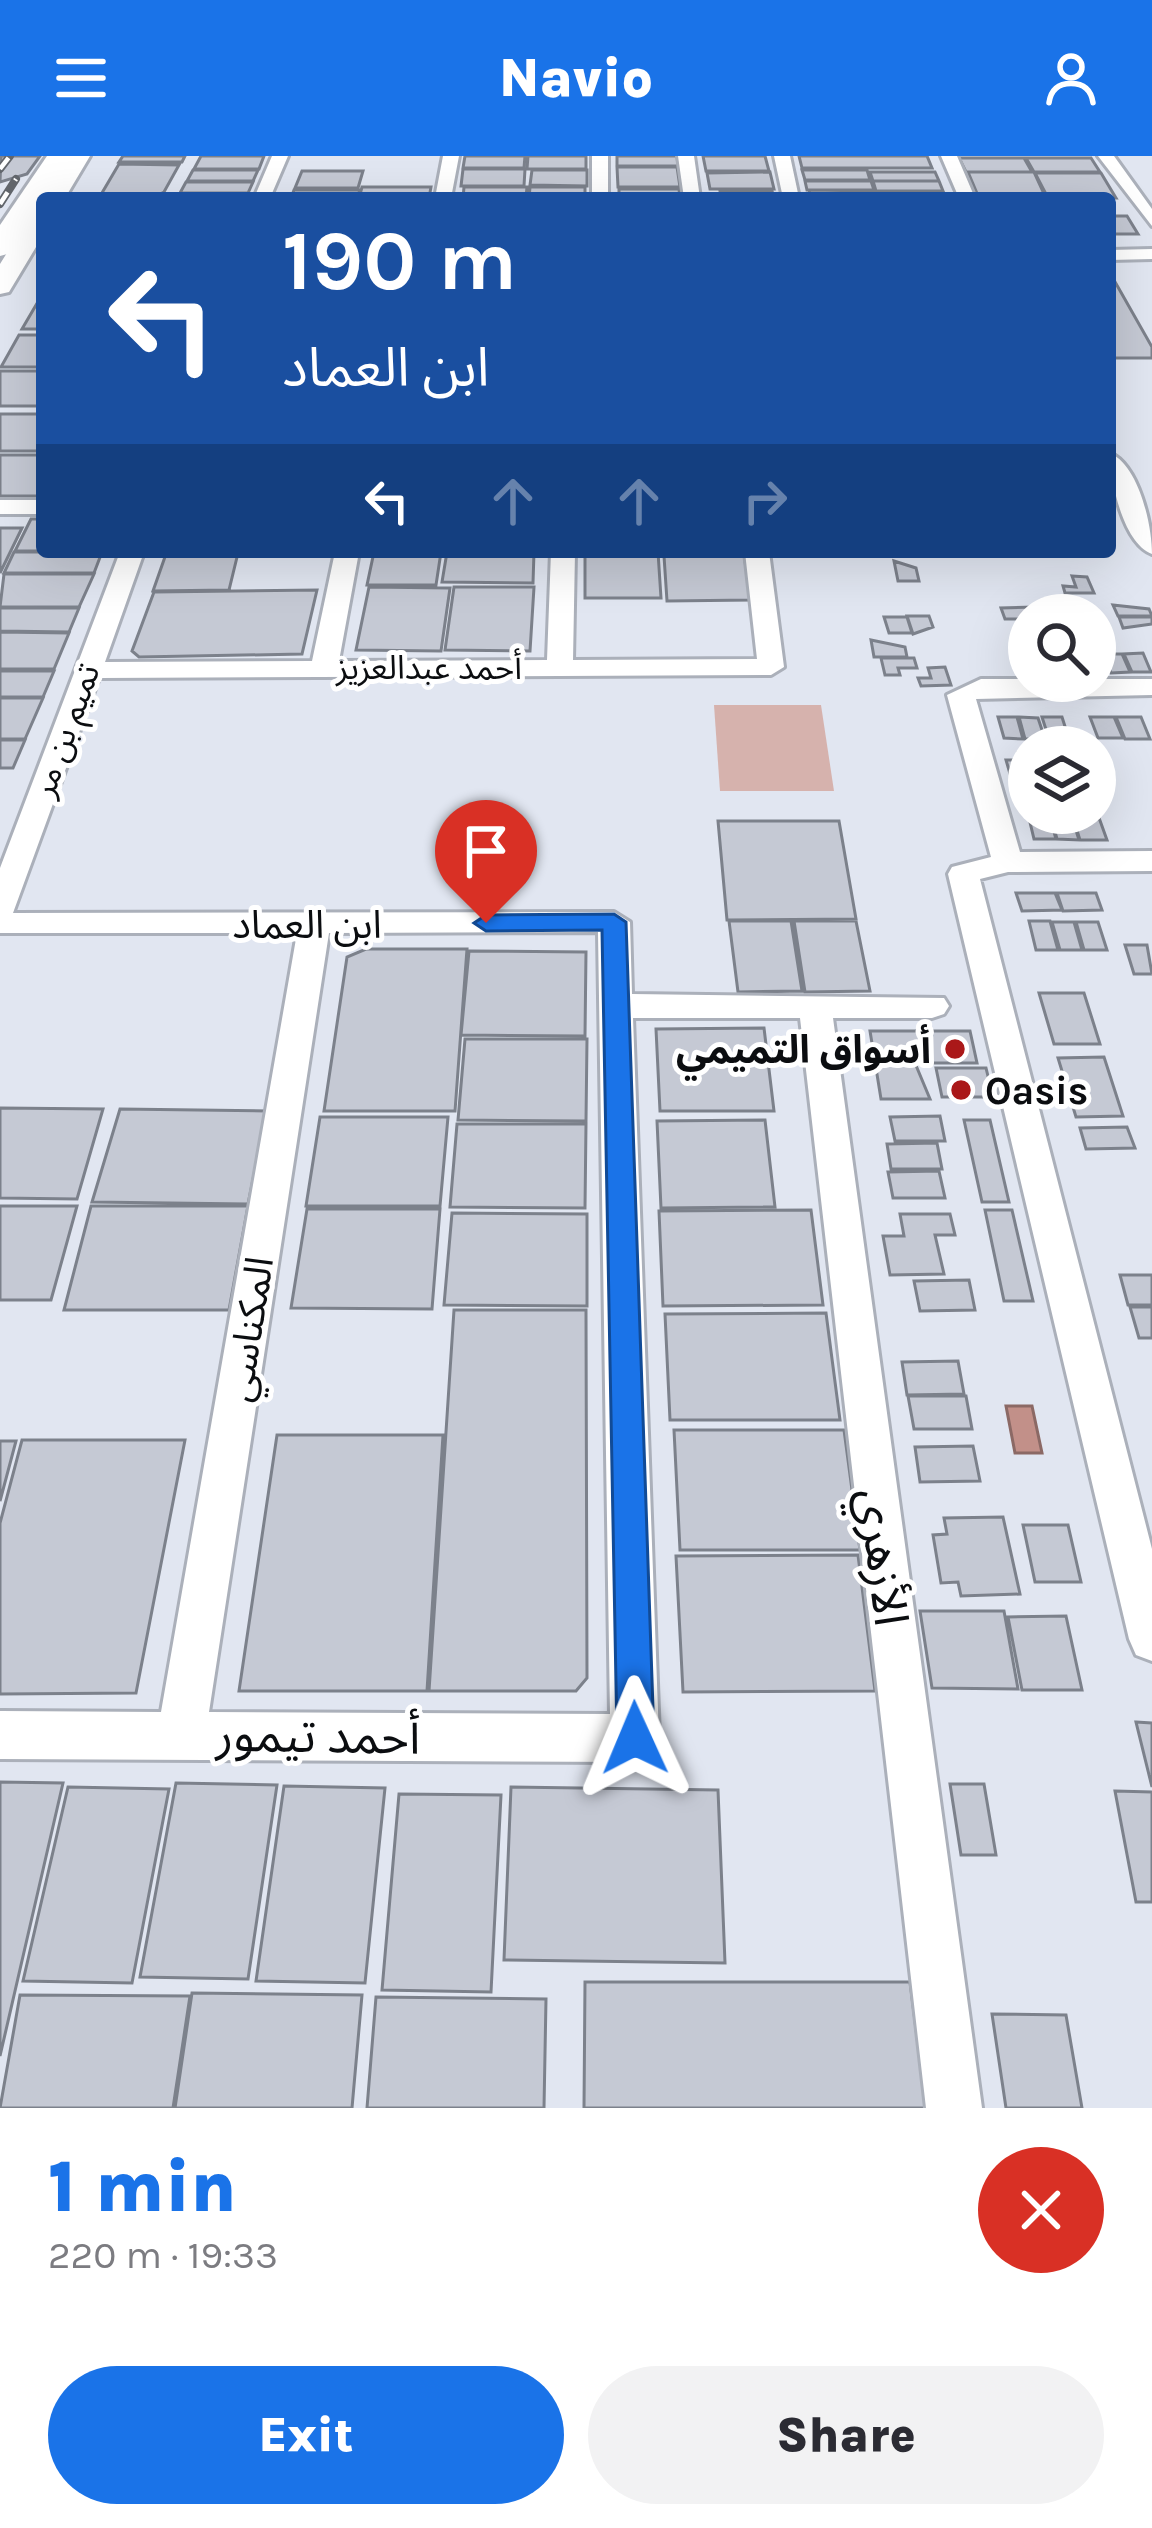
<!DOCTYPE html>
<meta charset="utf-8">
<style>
body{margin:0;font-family:Karla,"Noto Sans Arabic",sans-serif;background:#f2f2f3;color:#2b2b33;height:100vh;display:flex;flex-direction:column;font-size:45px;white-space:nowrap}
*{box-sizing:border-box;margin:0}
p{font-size:39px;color:#7c7c81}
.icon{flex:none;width:66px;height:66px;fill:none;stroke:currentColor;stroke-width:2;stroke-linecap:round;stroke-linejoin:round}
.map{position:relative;height:1952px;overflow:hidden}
.panel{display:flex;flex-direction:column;background:#fff;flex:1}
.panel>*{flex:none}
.banner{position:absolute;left:36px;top:36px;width:1080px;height:366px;border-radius:12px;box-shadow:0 12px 48px #0002;background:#1a4fa0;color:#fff;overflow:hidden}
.controls{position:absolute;left:1008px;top:438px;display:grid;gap:24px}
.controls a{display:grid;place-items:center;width:108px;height:108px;border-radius:50%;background:#fff;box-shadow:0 12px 48px #0002;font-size:60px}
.pin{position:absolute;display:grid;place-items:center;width:102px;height:102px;color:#fff;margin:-123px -51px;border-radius:50% 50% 50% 0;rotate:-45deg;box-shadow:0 0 12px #0007}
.pin .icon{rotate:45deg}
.me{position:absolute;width:132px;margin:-66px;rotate:359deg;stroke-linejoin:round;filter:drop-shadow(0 0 9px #0008)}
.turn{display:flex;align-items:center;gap:42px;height:252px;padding:0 48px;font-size:54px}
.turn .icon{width:156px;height:156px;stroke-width:2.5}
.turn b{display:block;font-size:84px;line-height:102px}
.lanes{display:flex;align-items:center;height:114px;padding:0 48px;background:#0003;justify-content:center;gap:60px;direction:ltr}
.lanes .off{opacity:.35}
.round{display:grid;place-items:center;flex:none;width:126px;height:126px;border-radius:63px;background:#f2f2f3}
.head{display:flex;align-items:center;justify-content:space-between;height:204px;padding:0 48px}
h1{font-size:72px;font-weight:800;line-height:90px;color:#1a73e8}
.button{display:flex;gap:24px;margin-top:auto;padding:24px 48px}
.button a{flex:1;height:138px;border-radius:72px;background:#1a73e8;color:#fff;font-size:48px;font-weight:800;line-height:138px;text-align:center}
.button a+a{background:#f2f2f3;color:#2b2b33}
header{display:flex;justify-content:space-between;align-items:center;height:156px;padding:0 48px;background:#1a73e8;color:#fff;font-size:54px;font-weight:800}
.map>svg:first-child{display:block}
</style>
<header><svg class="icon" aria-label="menu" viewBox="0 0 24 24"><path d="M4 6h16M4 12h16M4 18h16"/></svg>Navio<svg class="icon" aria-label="person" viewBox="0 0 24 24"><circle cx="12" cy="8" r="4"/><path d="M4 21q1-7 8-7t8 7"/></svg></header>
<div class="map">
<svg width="1152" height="1952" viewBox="0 0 1152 1952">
<rect width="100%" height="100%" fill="#e1e6f1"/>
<!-- green -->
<path fill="#d6b2ad" d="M714 549H821L834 635H720Z"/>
<!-- water -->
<path fill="#c29089" stroke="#8b6965" stroke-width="3" d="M1006 1250H1032L1042 1297H1015Z"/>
<!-- building -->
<path fill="#c5c9d4" stroke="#7c818b" stroke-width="3" d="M1 0H40L27 18 0 26Z
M123 0H185L182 6H119Z
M201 0H264L259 13H194Z
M465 0H525L524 12H463Z
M528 0H586V13H527Z
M617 0H677L678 10H617Z
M703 0H765L769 15H706Z
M799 0H927L932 12H802Z
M959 2H1024L1032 16H966Z
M1026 2H1091L1100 16H1034Z
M119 8 179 9 164 36 153 42H99Z
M617 11H677L680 31H618Z
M463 13H525L524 30H461Z
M193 14H258L253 25H187Z
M532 14H587V30L530 29Z
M802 14H867L870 24H805Z
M302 15H363L358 32H295Z
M770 16 774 33H710L707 17Z
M870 16H935L939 25H873Z
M968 16H1034L1046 42H979Z
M1035 17H1101L1116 42H1048Z
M805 25H871L874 34H807Z
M873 25H939L943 35H876Z
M186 26H253L248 37H180Z
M362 31H431L429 42H359Z
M464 31H527L526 42H463Z
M530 31H585V42H529Z
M619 33H679L680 42H619Z
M294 34H360L357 42H291Z
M809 34 875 35 877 42H811Z
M720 35H772L774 42H721Z
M878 35H943L946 42H880Z
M1110 60H1127L1138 78H1110Z
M1110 117 1152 191V202H1110Z
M39 144 42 173H22Z
M19 179H42V211H1Z
M0 215H42V250H0Z
M0 258H42V295H0Z
M0 299H42L38 340H0Z
M31 363H42V395H15Z
M0 372H22L0 417Z
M14 396H102L94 417H4Z
M374 396H441L436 429H367Z
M447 396H534L533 427 442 426Z
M585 396H658L661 442H585Z
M238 397 229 434 153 435 166 398Z
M744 399 751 444 667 445 664 400Z
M894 405 916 412 919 425H898Z
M4 418H94L79 451H0Z
M1072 420 1087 421 1094 437H1065L1063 430 1076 431Z
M369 431 450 432 441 495 356 494Z
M454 431H534L530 495 445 494Z
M317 434 302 498 139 501 132 495 154 436Z
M1113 449 1149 453 1152 460H1118Z
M1034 451 1037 459 1029 463H1005L1001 452Z
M0 452H79L69 476 0 475Z
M907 460H929L933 471 913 478Z
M884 461H907L912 477H889Z
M1119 461H1152V468L1123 472Z
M0 476 69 477 54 513H0Z
M871 484 905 491 907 501H874Z
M1143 497 1151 516H1132L1124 498Z
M1103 498H1122L1130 516 1111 517Z
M881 502H914L917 512H898L900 519H885Z
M945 511 951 529 921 530 918 522H931L928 512Z
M0 515H54L43 541H0Z
M0 542H43L25 583H0Z
M998 561H1017L1023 583 1004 582Z
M1019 561 1038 562 1045 583H1025Z
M1042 561H1062L1069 583H1049Z
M1090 561H1114L1123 582H1098Z
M1116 561H1141L1150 583H1125Z
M0 584H25L13 612H0Z
M1018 597H1029V634L1015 635 1006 604H1020Z
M1028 658H1049L1056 683H1034Z
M1050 658H1071L1079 684 1057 683Z
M1072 659H1098L1107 684H1080Z
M718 665H839L856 763 727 764Z
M1016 737H1055L1062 754 1022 755Z
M1057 737H1096L1102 754 1063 755Z
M729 765H791L802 835 738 836Z
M794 765H856L870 835 805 836Z
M1029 765H1050L1058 794H1036Z
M1052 766H1074L1082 794H1060Z
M1076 766H1098L1107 794H1084Z
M1125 789H1147L1152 818H1134Z
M366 793H467L455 955H324L347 801Z
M469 795 586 796 585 880 461 879Z
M1039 837H1084L1100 888H1054Z
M764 872 774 955H660L656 873Z
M870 875H970L977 907H915L930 943H881Z
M465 883H587L586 965 458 964Z
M1104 901 1123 960 1076 961 1058 902Z
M936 912H986L993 941H942Z
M0 952 103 953 77 1043 0 1042Z
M120 953 267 955 248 1048 92 1046Z
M940 960 945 985H895L890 961Z
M320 961H448L440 1050H306Z
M765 964 775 1051 661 1052 657 965Z
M964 964H990L1009 1046H982Z
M457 968H586L585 1052 450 1051Z
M1127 971 1135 992 1086 993 1080 972Z
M937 987 942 1013H891L887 988Z
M939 1015 945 1042H893L888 1016Z
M0 1050H77L51 1144H0Z
M91 1050H248L229 1154H64Z
M307 1053H440L432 1153 291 1152Z
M811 1054 823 1149 663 1150 659 1055Z
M985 1054H1012L1033 1145H1004Z
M452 1057 587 1058V1150L444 1149Z
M900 1058H950L955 1079H935L944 1118 890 1119 883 1080H904Z
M1120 1119H1152V1149H1128Z
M969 1124 975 1154 920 1155 914 1125Z
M1130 1151H1152V1182H1139Z
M454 1154H586L587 1522 576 1535H429Z
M826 1157 840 1264H670L665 1158Z
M958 1205 964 1238 907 1239 902 1206Z
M908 1240H966L972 1273H914Z
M674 1274H844L860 1394H680Z
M277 1279H443L427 1535H239Z
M22 1284H185L136 1537 0 1538V1367Z
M0 1285H16L0 1345Z
M973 1290 980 1325 920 1326 915 1291Z
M1003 1361 1020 1438 961 1440 958 1426 941 1427 933 1379 947 1378 944 1362Z
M1023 1369H1068L1081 1426H1035Z
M858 1399 875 1535 683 1536 676 1400Z
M920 1455H1004L1018 1533 932 1532Z
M1066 1460 1082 1534H1022L1008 1461Z
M1136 1566 1152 1567V1631Z
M0 1626 63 1627 0 1900Z
M176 1627 277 1629 248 1823 140 1821Z
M950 1628H984L996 1699H961Z
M284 1630 385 1632 365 1827 256 1825Z
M68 1631 169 1633 132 1827 23 1825Z
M511 1631 718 1634 725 1807 504 1804Z
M1115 1635 1152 1636V1746H1136Z
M399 1638 501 1639 491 1836 382 1834Z
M585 1826H910L926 1952H584Z
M192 1837 362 1839 352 1952H175Z
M20 1839 190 1840 173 1952H0Z
M376 1841 546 1843 544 1952H367Z
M992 1858 1066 1859 1082 1952H1006Z"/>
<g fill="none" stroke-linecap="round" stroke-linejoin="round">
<!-- minor casing -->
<g stroke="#abb0ba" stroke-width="6">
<path id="minor" d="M272 0H288L270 42H254Z
M443 0H459L451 42H435Z
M592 0H608V42H592Z
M678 0H694L700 42H684Z
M774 0H790L799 42H783Z
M941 0H957L975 42H959Z
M1098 0H1114L1152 53V70Z
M1152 93V103L1110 104V94Z
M1110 297C1139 310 1152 369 1152 398 1123 387 1110 325 1110 297Z
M0 344H42V358H0Z
M120 396H144L105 506 312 505 335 396H359L339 505 547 504 551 396H575L573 504 757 503 745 396H769L784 511 771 519 99 522 13 757 614 756 630 766 632 838 944 842 949 850 944 858 932 862H833L982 1952H926L800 862H633L659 1582 652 1599 635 1606 0 1603V1555L161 1556 297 777H0V712ZM598 776 610 1558 209 1556 329 777Z
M981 523H1152V539L976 543 1020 696 1152 695V715L1008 716 980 723 1152 1393V1505L1136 1499 1129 1483 948 718 952 711 991 701 947 539Z"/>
</g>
<!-- secondary casing -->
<g stroke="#abb0ba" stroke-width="6">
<path id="secondary" d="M68 0H90L65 42 42 43Z
M42 53V81L9 136 0 138V108L33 55Z"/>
</g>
<!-- trunk casing -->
<g stroke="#abb0ba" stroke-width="6">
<path id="trunk" d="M47 0H73L11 97 0 100V69Z"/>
</g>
<!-- minor -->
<use href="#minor" fill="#fff" fill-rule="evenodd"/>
<!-- secondary -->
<use href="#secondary" fill="#fff" fill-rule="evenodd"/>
<!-- trunk -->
<use href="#trunk" fill="#fff" fill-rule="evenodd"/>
<!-- rail casing -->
<g stroke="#62666c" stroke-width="8">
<path id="rail" d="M0 13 10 0
M0 48 16 23"/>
</g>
<!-- rail -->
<use href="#rail" stroke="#fff" stroke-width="4.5" stroke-dasharray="14" stroke-linecap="butt"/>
</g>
<!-- route -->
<path fill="#1a73e8" stroke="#114b97" stroke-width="3" d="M614 758 626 766 654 1582 648 1595 635 1601 622 1595 617 1582 602 774 486 775 474 767 486 759Z"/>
<!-- markers -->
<g fill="#aa1819" stroke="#fff" stroke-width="4.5">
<circle cx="955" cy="893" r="12"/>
<circle cx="961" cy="934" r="12"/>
</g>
<g text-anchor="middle" stroke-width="10" stroke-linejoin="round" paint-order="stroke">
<!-- far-street labels -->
<g font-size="33" fill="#0b0d10" stroke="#fff">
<text x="429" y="523">أحمد عبدالعزيز</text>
<text transform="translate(65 574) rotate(-70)" y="12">تميم بن مر</text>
</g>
<!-- street labels -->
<g font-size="39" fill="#0b0d10" stroke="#fff">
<text x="307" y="782">ابن العماد</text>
<text transform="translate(248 1173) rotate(-81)" y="14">المكناسي</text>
</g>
<!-- poi labels -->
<g font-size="39" font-weight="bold" fill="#0b0d10" stroke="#fff" text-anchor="end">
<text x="931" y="907">أسواق التميمي</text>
<text x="985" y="948" text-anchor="start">Oasis</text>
</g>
<!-- near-street labels -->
<g font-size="48" fill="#0b0d10" stroke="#fff">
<text transform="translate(884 1401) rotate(83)" y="17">الأزهري</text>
<text transform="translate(318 1579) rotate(1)" y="17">أحمد تيمور</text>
</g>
</g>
</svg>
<div class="controls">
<a><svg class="icon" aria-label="search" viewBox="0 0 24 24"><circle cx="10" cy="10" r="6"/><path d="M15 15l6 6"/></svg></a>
<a><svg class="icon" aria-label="layers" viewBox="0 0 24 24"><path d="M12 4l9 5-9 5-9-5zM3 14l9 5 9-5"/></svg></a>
</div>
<div class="pin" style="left:486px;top:767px;background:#d93025"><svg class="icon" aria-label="arrive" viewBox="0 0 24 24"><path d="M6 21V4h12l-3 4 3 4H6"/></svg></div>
<svg class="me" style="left:635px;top:1582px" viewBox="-20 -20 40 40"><path d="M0-17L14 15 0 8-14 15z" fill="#1a73e8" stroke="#fff" stroke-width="4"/></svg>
<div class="banner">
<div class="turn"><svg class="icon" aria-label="left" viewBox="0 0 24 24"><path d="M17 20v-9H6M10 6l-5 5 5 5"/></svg><div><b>190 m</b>ابن العماد</div></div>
<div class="lanes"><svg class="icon" aria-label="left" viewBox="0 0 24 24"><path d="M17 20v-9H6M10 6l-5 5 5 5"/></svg><svg class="icon off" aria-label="ahead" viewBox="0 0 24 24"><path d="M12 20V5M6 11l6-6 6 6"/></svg><svg class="icon off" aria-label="ahead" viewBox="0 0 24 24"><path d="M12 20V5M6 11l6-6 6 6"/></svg><svg class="icon off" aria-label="right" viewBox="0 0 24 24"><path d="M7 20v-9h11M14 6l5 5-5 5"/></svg></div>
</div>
</div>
<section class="panel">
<div class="head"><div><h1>1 min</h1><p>220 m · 19:33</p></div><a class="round" style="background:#d93025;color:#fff"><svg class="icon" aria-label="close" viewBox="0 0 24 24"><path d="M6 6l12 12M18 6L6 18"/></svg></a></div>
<div class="button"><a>Exit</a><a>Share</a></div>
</section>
